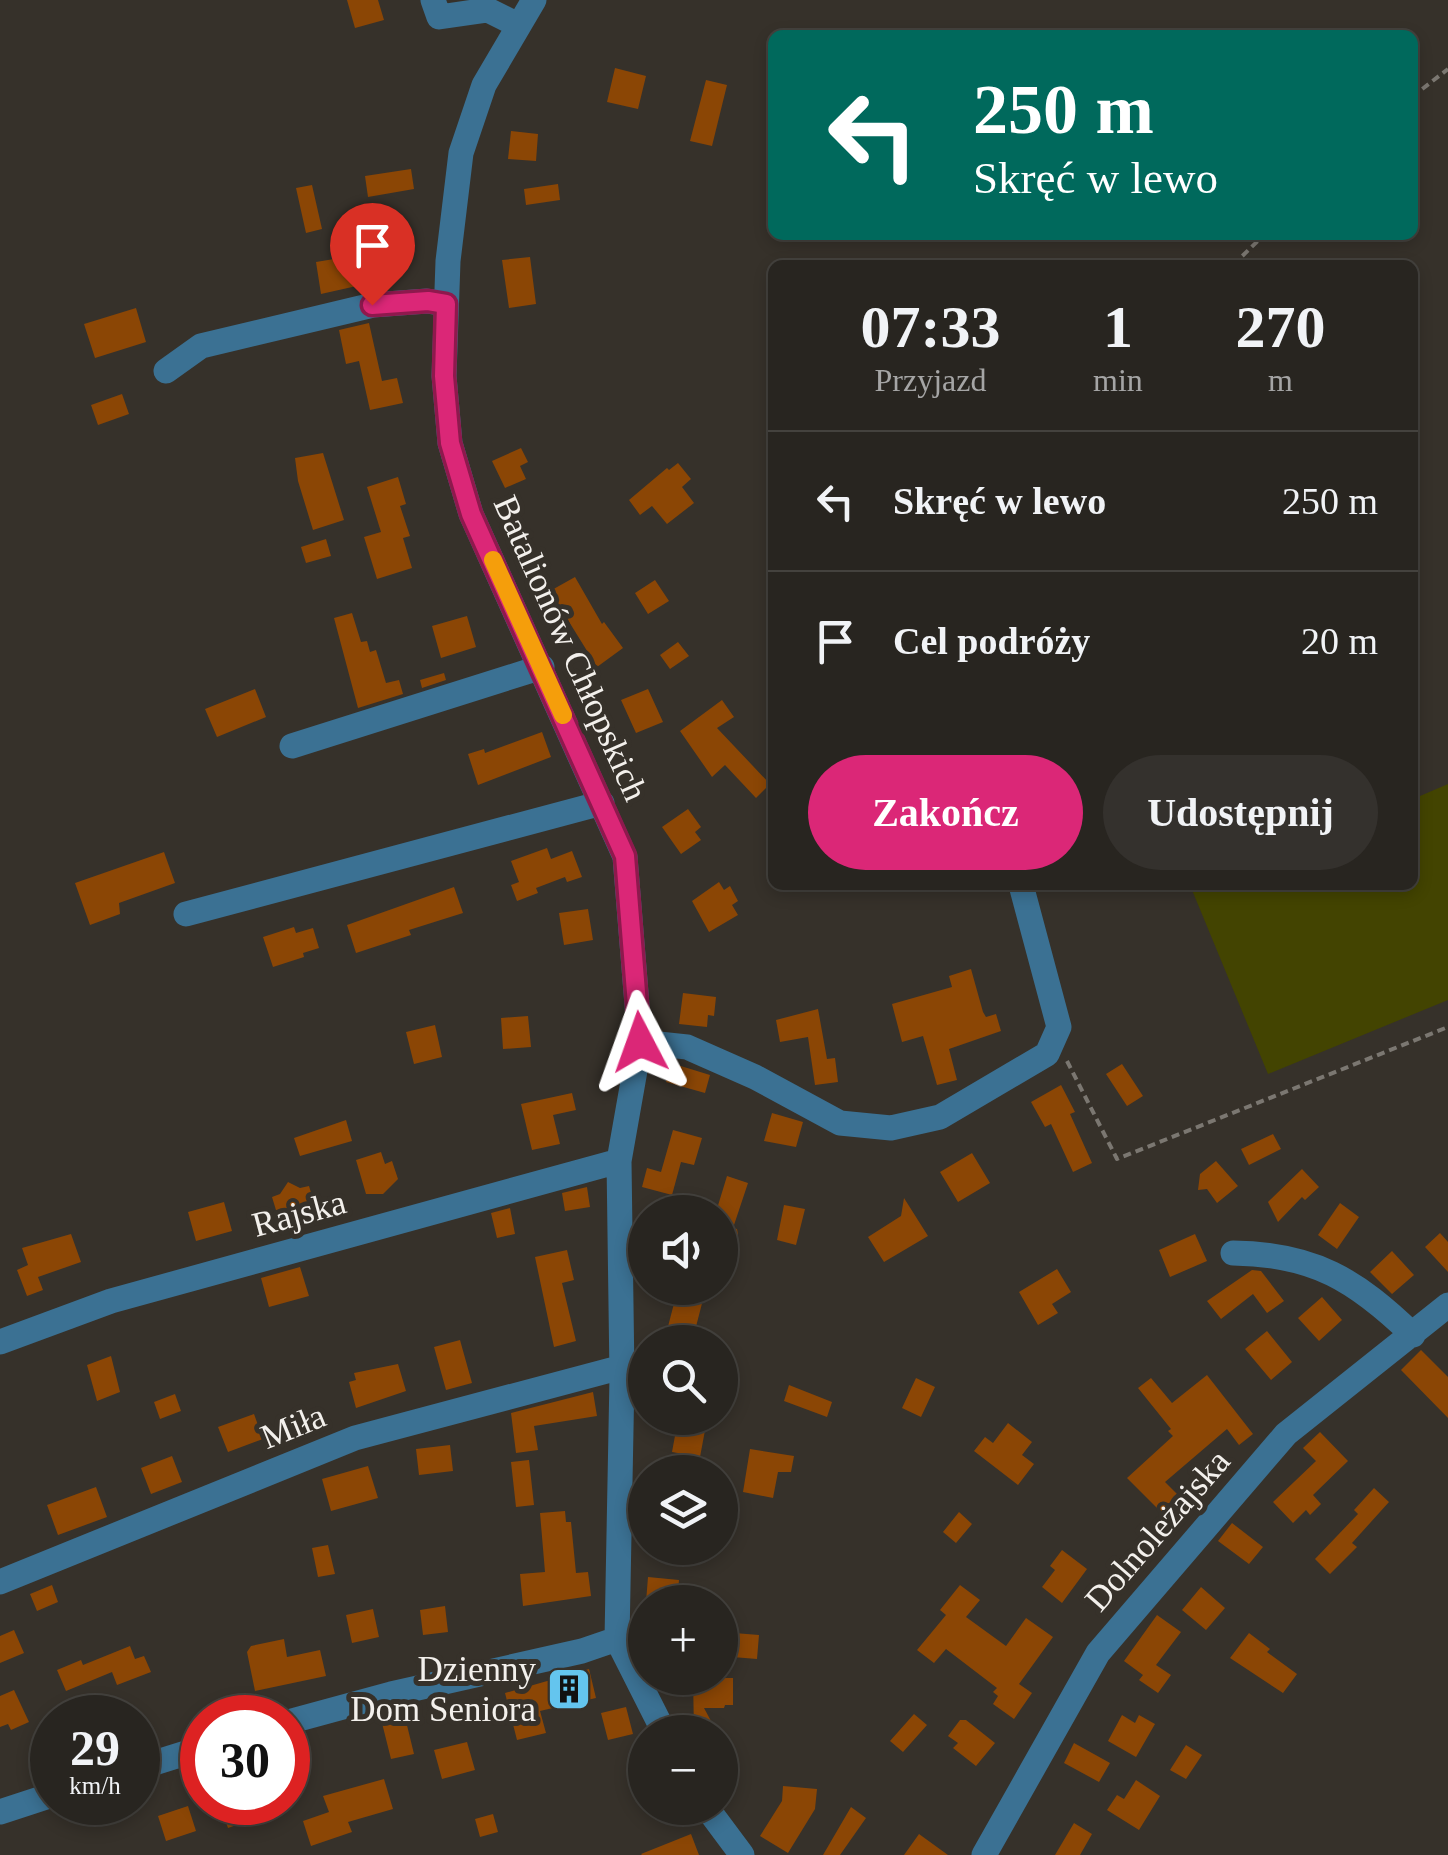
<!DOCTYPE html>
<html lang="pl">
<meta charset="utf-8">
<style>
body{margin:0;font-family:Georgia,serif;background:#34312d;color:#f1f3f6;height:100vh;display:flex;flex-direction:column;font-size:38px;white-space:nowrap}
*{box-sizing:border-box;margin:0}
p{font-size:32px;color:#a5a5a5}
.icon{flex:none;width:55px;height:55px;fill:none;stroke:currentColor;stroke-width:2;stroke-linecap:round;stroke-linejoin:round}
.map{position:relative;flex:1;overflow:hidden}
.sheet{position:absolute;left:768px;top:260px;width:650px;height:630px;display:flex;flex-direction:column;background:#282520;border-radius:15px;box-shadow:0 5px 15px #0003,0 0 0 2px #44423e}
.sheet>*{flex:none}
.top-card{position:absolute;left:768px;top:30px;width:650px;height:210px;border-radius:15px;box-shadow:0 5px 15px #0003,0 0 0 2px #44423e;background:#00695c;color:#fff;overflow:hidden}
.tools{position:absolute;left:628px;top:1195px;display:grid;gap:20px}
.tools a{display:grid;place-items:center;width:110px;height:110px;border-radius:50%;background:#282520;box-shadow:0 5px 15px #0003,0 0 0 2px #44423e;font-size:50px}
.speed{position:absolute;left:30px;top:1695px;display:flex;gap:20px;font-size:50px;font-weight:700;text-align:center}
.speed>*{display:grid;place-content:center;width:130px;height:130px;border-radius:50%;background:#282520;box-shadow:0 5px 15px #0003,0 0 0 2px #44423e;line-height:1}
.speed small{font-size:25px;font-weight:400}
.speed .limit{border:15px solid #d22;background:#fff;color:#111}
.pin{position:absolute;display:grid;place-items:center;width:85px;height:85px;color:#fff;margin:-102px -42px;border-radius:50% 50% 50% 0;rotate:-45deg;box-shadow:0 0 10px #0007}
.pin .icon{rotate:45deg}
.me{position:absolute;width:110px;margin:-55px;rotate:356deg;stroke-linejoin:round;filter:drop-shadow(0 0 8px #0008)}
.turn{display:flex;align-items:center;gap:35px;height:210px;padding:0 40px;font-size:45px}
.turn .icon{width:130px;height:130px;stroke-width:2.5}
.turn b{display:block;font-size:70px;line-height:85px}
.eta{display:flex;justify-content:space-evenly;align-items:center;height:170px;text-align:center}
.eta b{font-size:60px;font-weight:800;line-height:70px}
.action{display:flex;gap:20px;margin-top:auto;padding:20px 40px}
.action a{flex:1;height:115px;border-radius:60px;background:#db2777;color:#fff;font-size:40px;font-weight:800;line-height:115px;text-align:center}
.action a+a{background:#34312d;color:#f1f3f6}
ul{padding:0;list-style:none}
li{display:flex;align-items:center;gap:30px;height:140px;padding:0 40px;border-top:2px solid #44423e}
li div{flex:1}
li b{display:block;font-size:38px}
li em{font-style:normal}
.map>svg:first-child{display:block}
</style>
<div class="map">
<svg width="1448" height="1855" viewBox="0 0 1448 1855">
<rect width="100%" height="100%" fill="#36312a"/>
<!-- green -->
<path fill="#434401" d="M1448 784V1000L1268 1074 1192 890 1204 885H1412L1413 799Z"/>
<!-- building -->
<path fill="#8b4605" d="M347 0H378L384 20 355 28Z
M615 68 646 76 638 109 607 102Z
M706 80 727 85 712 146 690 141Z
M511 131 538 134 536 161 508 159Z
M411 169 414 189 368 197 365 176Z
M558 184 560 200 526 205 524 189Z
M312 185 322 229 306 233 296 188Z
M362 224 368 253 374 252 379 281 321 294 316 262 346 257 341 228Z
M530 257 536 304 509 308 502 260Z
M136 308 146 342 95 358 84 324Z
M369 323 382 381 397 378 403 403 370 410 359 361 346 364 339 330Z
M122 394 129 414 98 425 91 405Z
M521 448 528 462 520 466 526 479 505 488 492 461Z
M323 453 344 520 313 530 298 481 295 458Z
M678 463 691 479 682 487 694 503 667 524 652 506 640 515 629 500 667 468 669 470Z
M398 477 406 504 400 506 410 536 403 538 412 568 377 579 364 537 381 532 367 487Z
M326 539 331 556 306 563 301 547Z
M575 577 602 624 604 622 623 648 597 667 550 591Z
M655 580 669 601 648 614 635 593Z
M352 613 361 642 367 641 370 652 376 650 386 683 399 680 403 694 358 708 334 618Z
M467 616 476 647 441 658 432 626Z
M678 642 689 656 670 669 660 655Z
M444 673 446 680 422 688 420 680Z
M255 689 266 717 217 737 205 709Z
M648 689 663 722 636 733 621 700Z
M722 700 734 717 717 728 770 784 756 798 725 765 712 777 680 731Z
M542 732 551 757 478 785 468 754 484 749 485 753Z
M688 809 701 827 695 832 701 840 681 854 662 827Z
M547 848 551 859 572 851 582 877 567 882 565 877 536 888 538 893 517 901 511 885 519 882 511 861Z
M164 852 175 883 119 903 120 914 90 925 75 883Z
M719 882 724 890 730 886 738 901 732 905 738 915 709 932 692 901Z
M454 887 463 913 409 930 411 935 356 953 347 925Z
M588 909 593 940 564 945 559 913Z
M294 927 296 933 313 928 319 948 303 953 304 957 273 967 263 937Z
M971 969 983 1012 986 1017 996 1014 1001 1031 949 1049 957 1080 937 1085 923 1036 902 1042 892 1004 952 987 949 976Z
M683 993 716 997 714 1016 708 1015 707 1027 679 1024Z
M818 1009 827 1059 835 1058 838 1082 815 1085 808 1037 780 1042 776 1020Z
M528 1016 531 1047 503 1049 501 1018Z
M435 1025 442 1057 414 1064 406 1032Z
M671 1063 710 1075 705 1093 666 1082Z
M1122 1064 1143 1096 1127 1106 1106 1074Z
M1061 1085 1075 1112 1070 1114 1092 1163 1073 1172 1051 1124 1045 1127 1031 1102Z
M572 1093 576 1110 553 1115 560 1144 532 1150 521 1104Z
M772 1113 803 1122 796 1147 764 1141Z
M346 1120 352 1141 300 1156 294 1138Z
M673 1130 702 1138 694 1165 681 1162 672 1195 642 1187 647 1168 661 1172Z
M1273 1134 1281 1149 1249 1165 1241 1149Z
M381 1152 385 1164 392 1161 398 1179 383 1194H366L356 1160Z
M972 1153 990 1183 958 1202 940 1172Z
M1216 1161 1238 1186 1217 1203 1207 1189 1198 1190 1200 1174Z
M1302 1169 1319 1187 1305 1200 1302 1197 1278 1222 1268 1202Z
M727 1176 748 1183 733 1228 737 1229 738 1234 726 1282 720 1281V1212H716Z
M288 1182 300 1188 309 1186 316 1209 279 1220 272 1197 280 1194Z
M587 1187 590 1207 565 1211 562 1193Z
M904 1198 928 1236 884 1262 868 1237 901 1216Z
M224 1202 232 1231 196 1241 188 1212Z
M1340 1203 1359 1217 1337 1249 1318 1235Z
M784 1205 805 1209 796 1245 777 1240Z
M510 1208 515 1234 497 1238 491 1213Z
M1440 1233 1448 1242V1272L1425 1247Z
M71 1234 81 1262 38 1277 43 1290 27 1296 17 1270 28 1265 22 1248Z
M1195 1234 1207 1261 1170 1277 1159 1250Z
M567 1250 574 1280 562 1283 576 1341 554 1347 535 1257Z
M1392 1251 1414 1275 1392 1294 1370 1272Z
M300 1267 309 1296 269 1307 261 1278Z
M1057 1269 1071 1292 1052 1304 1058 1313 1038 1325 1019 1292Z
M1252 1270 1261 1271 1284 1301 1267 1313 1253 1294 1221 1319 1207 1301Z
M678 1288H706L692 1342H664Z
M1322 1297 1342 1320 1319 1341 1298 1318Z
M1267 1331 1292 1362 1271 1380 1245 1349Z
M460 1340 472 1383 446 1390 434 1347Z
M1421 1350 1448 1377V1418L1401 1370Z
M111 1356 120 1392 97 1401 87 1365Z
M398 1364 406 1391 356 1408 349 1382 356 1380 354 1373Z
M1207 1375 1253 1434 1239 1445 1227 1429 1165 1482 1185 1502 1168 1519 1127 1478 1173 1436 1168 1431 1171 1429 1138 1388 1151 1378 1172 1403Z
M916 1378 935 1387 921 1417 902 1408Z
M789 1385 832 1402 827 1417 784 1401Z
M593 1392 597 1416 534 1426 538 1450 516 1453 511 1413Z
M175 1394 181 1411 160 1419 154 1402Z
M254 1414 263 1439 228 1452 218 1427Z
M690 1422 706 1425 700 1457 672 1452 677 1425 689 1428Z
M1008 1423 1032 1442 1022 1455 1034 1464 1018 1485 974 1451 985 1437 993 1443Z
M1320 1432 1348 1461 1313 1495 1321 1504 1310 1515 1306 1510 1293 1523 1273 1502 1316 1461 1303 1448Z
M450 1445 453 1471 419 1475 416 1449Z
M750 1449 794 1456 791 1472H778L773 1498 743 1492Z
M172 1456 182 1482 151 1494 141 1468Z
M529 1460 534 1505 516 1507 511 1462Z
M368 1466 378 1498 331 1511 322 1479Z
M96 1487 107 1517 58 1535 47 1505Z
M1374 1488 1389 1502 1352 1543 1357 1547 1330 1574 1315 1559 1358 1514 1354 1510Z
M565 1511 566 1522H571L576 1573 588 1572 591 1596 523 1606 520 1574 545 1572 540 1513Z
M959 1512 972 1524 956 1543 943 1532Z
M1232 1523 1263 1547 1249 1564 1218 1541Z
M328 1545 335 1574 318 1577 312 1548Z
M1062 1550 1087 1569 1062 1603 1042 1587 1055 1570 1050 1566Z
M648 1577 679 1580 677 1602H646Z
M52 1585 58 1602 37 1611 30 1594Z
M960 1585 980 1600 966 1617 1006 1646 1026 1618 1053 1637 1019 1684 1032 1693 1014 1719 993 1704 998 1696 993 1692 997 1688 946 1649 934 1663 917 1650 946 1615 940 1610Z
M1201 1587 1225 1608 1206 1630 1182 1610Z
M445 1606 448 1632 423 1635 420 1610Z
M373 1609 379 1637 352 1643 346 1615Z
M1157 1615 1181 1632 1156 1665 1171 1675 1158 1693 1139 1680 1143 1675 1124 1661Z
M14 1630 24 1653 0 1663V1636Z
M722 1632 759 1635 757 1659 720 1656Z
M1249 1633 1270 1649 1267 1652 1297 1674 1283 1693 1230 1658Z
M284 1639 287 1657 320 1650 326 1676 255 1691 247 1652 251 1646Z
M130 1646 135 1659 144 1656 151 1672 117 1685 112 1672 66 1691 57 1670 81 1660 83 1665Z
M589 1669 596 1698 540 1711 546 1733 517 1740 505 1693Z
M693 1678H733V1705H725L724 1708H704L717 1732H694Z
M14 1690 29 1722 11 1730 8 1724 0 1727V1696Z
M626 1707 633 1734 608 1740 601 1713Z
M914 1714 927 1725 903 1752 890 1741Z
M1122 1715 1135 1723 1139 1715 1155 1724 1136 1757 1108 1741Z
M405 1717 414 1754 391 1759 382 1723Z
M960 1720H966L995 1743 976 1766 953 1748 958 1743 948 1736Z
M467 1742 475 1770 442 1779 434 1750Z
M1074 1743 1110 1763 1099 1782 1064 1763Z
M1186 1745 1202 1755 1186 1779 1170 1770Z
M384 1779 393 1809 348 1822 352 1832 311 1846 303 1821 329 1812 323 1796Z
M1136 1780 1160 1796 1139 1830 1107 1810 1117 1795 1124 1799Z
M783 1786 817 1789 815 1809 788 1853 760 1836 782 1801Z
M219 1802H245L251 1820 228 1828Z
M188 1806 196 1831 166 1841 158 1816Z
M851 1807 866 1818 840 1855H823Z
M493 1814 498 1832 480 1837 475 1819Z
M1074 1823 1092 1834 1080 1855H1055Z
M691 1834 699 1855H642L641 1854Z
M919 1834 948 1855H904Z"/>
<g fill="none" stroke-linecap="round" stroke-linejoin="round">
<!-- path -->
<path stroke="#7b7771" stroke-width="4" stroke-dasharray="8 5" stroke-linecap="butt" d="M1412 97 1448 69
M1233 265 1264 235
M1067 1061 1117 1159 1448 1027"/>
<!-- minor -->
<path stroke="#3b7193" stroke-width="25" d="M433 0 439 17 488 10 518 25
M534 0 484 85 461 153 448 261 444 376 450 443 471 514 625 857 640 1042 619 1161 622 1377 617 1639 664 1732
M166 371 201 346 373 305 427 301 446 304
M292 746 542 667
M186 914 602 803
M640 1042 687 1047 755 1077 840 1123 891 1128 940 1117 1047 1054 1059 1027 1021 885
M1233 1253C1314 1254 1356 1280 1413 1335
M0 1342 111 1301 619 1161
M0 1582 355 1438 622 1367
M288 1722 391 1694 582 1651 617 1639
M138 1768 202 1748
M707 1808 742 1855
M0 1812 52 1795
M984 1855 1098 1653 1286 1434 1448 1305"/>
</g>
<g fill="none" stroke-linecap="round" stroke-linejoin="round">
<!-- route casing -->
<g stroke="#8e194d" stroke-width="25">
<path id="route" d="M372 305 428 301 446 304 444 376 450 443 471 514 625 856 640 1042"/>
</g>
<!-- route -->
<use href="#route" stroke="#db2777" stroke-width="18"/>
<!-- slow -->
<path stroke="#f59e0b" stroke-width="18" d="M493 560 563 715"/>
</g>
<!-- icons -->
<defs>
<g id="building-square" transform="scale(2.25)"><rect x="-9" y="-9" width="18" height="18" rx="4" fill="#64c5ee" stroke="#36312a"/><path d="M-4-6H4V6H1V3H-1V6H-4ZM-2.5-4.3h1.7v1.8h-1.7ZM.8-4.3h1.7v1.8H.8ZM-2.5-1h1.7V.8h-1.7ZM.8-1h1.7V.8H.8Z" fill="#111"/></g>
</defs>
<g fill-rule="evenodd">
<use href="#building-square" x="569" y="1689"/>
</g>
<g text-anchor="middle" stroke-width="10" stroke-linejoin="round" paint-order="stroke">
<!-- street labels -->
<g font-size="35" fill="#f3f0ec" stroke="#36312a">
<text transform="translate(571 648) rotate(66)" y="12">Batalionów Chłopskich</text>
<text transform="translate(299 1213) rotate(-15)" y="12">Rajska</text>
<text transform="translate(293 1426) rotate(-22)" y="12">Miła</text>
<text transform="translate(1157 1530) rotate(-49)" y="12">Dolnoleżajska</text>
</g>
<!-- poi labels -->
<g font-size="35" fill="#f3f0ec" stroke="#36312a" text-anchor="end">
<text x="536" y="1681">Dzienny<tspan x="536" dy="40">Dom Seniora</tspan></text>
</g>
</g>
</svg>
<div class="tools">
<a><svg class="icon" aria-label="sound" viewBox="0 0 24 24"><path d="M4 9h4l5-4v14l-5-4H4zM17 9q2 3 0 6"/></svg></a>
<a><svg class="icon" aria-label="search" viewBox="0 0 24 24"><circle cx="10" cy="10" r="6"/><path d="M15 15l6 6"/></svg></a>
<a><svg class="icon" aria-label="layers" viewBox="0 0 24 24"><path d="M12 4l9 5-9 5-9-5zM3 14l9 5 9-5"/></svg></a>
<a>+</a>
<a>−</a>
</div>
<div class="speed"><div>29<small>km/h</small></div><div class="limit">30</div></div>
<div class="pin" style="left:372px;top:305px;background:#d93025"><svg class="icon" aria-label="arrive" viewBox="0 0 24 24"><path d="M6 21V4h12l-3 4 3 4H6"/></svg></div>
<svg class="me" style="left:640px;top:1042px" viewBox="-20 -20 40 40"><path d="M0-17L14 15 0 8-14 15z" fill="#db2777" stroke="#fff" stroke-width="4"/></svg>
<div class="top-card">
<div class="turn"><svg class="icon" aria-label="left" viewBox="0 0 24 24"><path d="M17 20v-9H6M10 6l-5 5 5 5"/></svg><div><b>250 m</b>Skręć w lewo</div></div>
</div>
<section class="sheet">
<div class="eta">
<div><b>07:33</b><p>Przyjazd</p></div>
<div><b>1</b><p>min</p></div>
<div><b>270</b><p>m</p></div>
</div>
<ul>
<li><svg class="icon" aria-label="left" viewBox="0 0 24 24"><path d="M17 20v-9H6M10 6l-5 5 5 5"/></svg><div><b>Skręć w lewo</b></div><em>250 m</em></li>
<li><svg class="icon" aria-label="arrive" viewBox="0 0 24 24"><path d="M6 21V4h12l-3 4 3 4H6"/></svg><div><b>Cel podróży</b></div><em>20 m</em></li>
</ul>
<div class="action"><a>Zakończ</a><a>Udostępnij</a></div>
</section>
</div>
